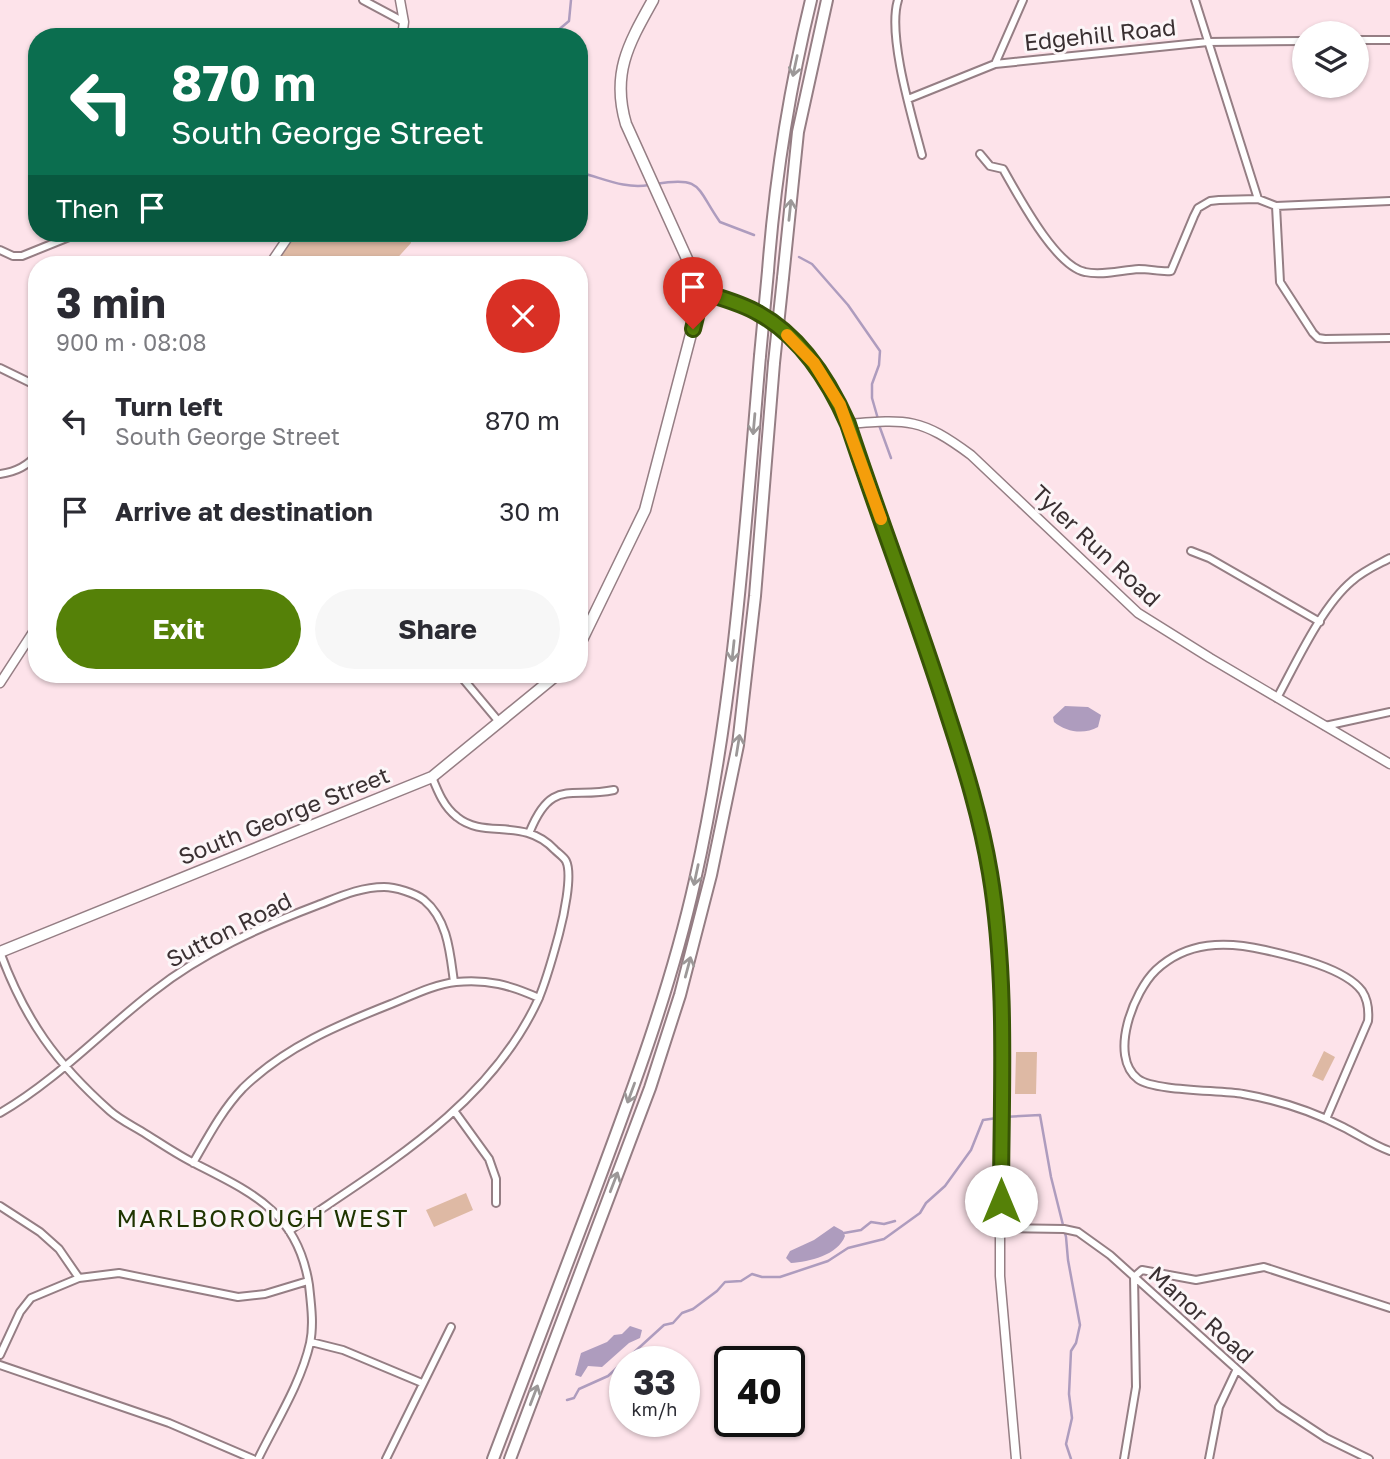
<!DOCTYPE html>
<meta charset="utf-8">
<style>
body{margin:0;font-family:"Golos Text",sans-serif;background:#f7f7f7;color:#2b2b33;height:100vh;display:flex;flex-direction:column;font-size:26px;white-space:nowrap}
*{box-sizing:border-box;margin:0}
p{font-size:23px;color:#7c7c81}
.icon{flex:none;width:38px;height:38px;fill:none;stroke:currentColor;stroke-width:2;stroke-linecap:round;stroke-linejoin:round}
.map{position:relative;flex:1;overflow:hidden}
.sheet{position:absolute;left:28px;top:256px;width:560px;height:427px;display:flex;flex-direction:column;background:#fff;border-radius:28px;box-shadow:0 2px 5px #0004}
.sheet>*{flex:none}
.top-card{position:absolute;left:28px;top:28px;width:560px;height:214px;border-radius:28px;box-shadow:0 2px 5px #0004;background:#0b6e4f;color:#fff;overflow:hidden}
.controls{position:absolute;left:1292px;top:21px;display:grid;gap:14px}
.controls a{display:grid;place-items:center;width:77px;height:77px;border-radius:50%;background:#fff;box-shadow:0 2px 5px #0004;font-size:35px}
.speed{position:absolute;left:609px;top:1346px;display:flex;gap:14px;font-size:35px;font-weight:700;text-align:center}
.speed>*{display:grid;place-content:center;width:91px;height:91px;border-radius:50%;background:#fff;box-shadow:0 2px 5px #0004;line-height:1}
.speed small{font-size:18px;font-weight:400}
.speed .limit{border:4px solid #111;border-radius:10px;background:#fff;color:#111}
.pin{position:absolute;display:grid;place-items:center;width:60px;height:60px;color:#fff;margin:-72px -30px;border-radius:50% 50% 50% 0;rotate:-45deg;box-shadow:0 0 7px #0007}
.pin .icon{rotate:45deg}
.me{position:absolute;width:77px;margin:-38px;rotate:0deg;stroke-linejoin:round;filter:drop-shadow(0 0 5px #0008)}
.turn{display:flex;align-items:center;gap:24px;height:147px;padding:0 28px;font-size:32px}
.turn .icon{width:91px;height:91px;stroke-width:2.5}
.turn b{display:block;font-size:49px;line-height:60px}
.then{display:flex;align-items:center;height:66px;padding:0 28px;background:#0003;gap:14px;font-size:26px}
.round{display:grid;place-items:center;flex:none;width:74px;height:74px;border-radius:37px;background:#f7f7f7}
.summary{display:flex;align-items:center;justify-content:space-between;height:119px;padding:0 28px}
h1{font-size:42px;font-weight:700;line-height:52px}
.cta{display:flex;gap:14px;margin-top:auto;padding:14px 28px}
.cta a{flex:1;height:80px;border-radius:42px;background:#558108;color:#fff;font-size:28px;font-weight:700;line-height:80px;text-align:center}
.cta a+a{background:#f7f7f7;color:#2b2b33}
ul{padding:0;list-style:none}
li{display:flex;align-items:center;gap:21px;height:91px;padding:0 28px}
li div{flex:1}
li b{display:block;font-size:26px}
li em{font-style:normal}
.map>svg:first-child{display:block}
</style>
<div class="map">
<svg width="1390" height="1459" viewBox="0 0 1390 1459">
<rect width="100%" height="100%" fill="#fde3ea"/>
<!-- green -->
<path fill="#deb9a4" d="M296 233H409L411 243 392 264H275Z
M1324 1051 1335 1057 1323 1081 1312 1076Z
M1016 1052H1037L1036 1094H1015Z
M466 1193 473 1210 434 1227 426 1210Z"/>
<!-- water -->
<path fill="#ae9cbe" d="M1065 706 1088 707 1101 715 1098 727C1084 735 1066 732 1054 722L1053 717Z
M834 1226 843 1231 845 1236C838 1255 809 1262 791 1263L786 1258 790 1251 814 1240Z
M630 1326 642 1330 640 1338 629 1343 602 1367 588 1366 581 1377 575 1375 581 1353 607 1342 614 1335 622 1334Z"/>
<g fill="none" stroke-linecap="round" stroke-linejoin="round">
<!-- stream -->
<path stroke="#ae9cbe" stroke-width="2.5" d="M550 37 569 21 571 0
M579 168 582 173C605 179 625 189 649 185
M656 184C703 176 696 188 720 222L754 235
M799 257 812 264 848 305 880 351 879 365 872 384V398L878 419
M879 425 891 458
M1003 1117 1040 1115 1051 1177 1066 1237 1068 1260 1080 1325 1076 1343 1071 1351 1069 1394 1072 1418 1066 1444 1071 1459
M844 1233 861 1230 871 1222 884 1224 895 1221
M567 1400 574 1398 579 1389 608 1376 664 1325 673 1323 682 1313 693 1309 717 1291 725 1282 741 1281 752 1274 762 1277H780L828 1261 848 1248 884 1239 920 1213 926 1203 945 1186 971 1150 983 1120 997 1118"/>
<!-- minor casing -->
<g stroke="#957e84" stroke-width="10">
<path id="minor" d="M363 0 404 22
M898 0C887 35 912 117 922 155
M1195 0 1258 199
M1356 40H1390
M995 64 1023 0
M908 99 995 64 1208 42 1304 41
M980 154 990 166 1003 169C1018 195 1055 266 1085 272 1102 276 1122 270 1139 269 1150 269 1161 272 1171 271L1194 216 1198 208 1210 201 1219 200 1258 199 1276 206 1390 201
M1276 206 1280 282 1313 333 1318 338 1325 339 1390 338
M0 250 13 256H22L79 233
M0 368 37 386
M0 474C15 472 28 466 37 454
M1191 551 1209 558 1320 622
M459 674 500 723
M1277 698C1296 663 1322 606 1352 581 1363 571 1377 565 1390 558
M1325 726 1390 712
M530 831C552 778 570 799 614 790
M0 952C25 1020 56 1063 110 1111 119 1119 131 1125 141 1131 159 1142 177 1155 196 1164 253 1193 298 1213 309 1285 311 1304 314 1325 310 1343 301 1383 276 1422 258 1459
M455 1112 489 1159 496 1179V1203
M0 1113C57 1080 102 1031 154 991 202 953 260 927 318 905 339 897 360 887 384 887 395 887 415 893 424 900 448 920 450 953 454 982
M1326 1119 1368 1021C1369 1010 1368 1000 1362 991 1345 968 1292 956 1265 950 1226 941 1187 941 1156 970 1134 991 1108 1056 1138 1079 1154 1091 1219 1090 1243 1094 1277 1100 1312 1111 1343 1127 1359 1135 1373 1145 1390 1151
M193 1163C208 1137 222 1110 243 1088 285 1047 338 1025 391 1004 411 996 435 984 456 982 488 979 510 985 539 998
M0 1206 40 1232 59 1249 79 1278
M1001 1228 1064 1229 1078 1232 1110 1255 1279 1407 1326 1438 1369 1459
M289 1231C382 1167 488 1108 538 1000 547 979 553 956 559 934 563 919 573 875 566 861 564 857 558 853 555 850 523 816 485 840 457 817 444 807 438 792 432 777
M311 1342 343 1350 422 1383
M0 1355 20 1312 31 1298 79 1278 119 1273 238 1297 265 1294 308 1281
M0 1365 169 1423 253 1459
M386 1459 451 1327
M1124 1459 1136 1387 1134 1277 1142 1270 1196 1280 1264 1267 1390 1308
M1209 1459 1219 1407 1236 1371"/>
</g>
<!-- tertiary casing -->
<g stroke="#957e84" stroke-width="11">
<path id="tertiary" d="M400 0 404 22 402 37
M270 264 291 233
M702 292 748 308 782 329 814 363 840 405 909 599 968 778 990 875 998 936 1000 992V1276L1016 1459
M848 424C908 419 921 418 971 455L1138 613 1210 658 1390 764
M0 683 37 626"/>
</g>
<!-- primary casing -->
<g stroke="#957e84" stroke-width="13">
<path id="primary" d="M579 646 645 510 702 292 626 124C611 73 629 43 653 0
M0 952 432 777 558 674"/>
</g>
<!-- motorway casing -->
<g stroke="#957e84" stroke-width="14">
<path id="motorway" d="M768 271C775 179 789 90 811 0
M783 278 798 132 827 0
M493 1459C526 1371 560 1284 593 1196 632 1092 671 988 695 880 734 707 745 532 760 356
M510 1459 650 1088 680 995 711 875 738 745 755 596 774 363"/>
</g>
<!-- minor -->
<use href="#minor" stroke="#fff" stroke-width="6"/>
<!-- tertiary -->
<use href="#tertiary" stroke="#fff" stroke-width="8"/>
<!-- primary -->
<use href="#primary" stroke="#fff" stroke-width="10"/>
<!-- motorway -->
<use href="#motorway" stroke="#fff" stroke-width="10"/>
<!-- motorway-bridge casing -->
<g stroke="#957e84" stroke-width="14" stroke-linecap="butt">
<path id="motorway-bridge" d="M760 356 768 271
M774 363 783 278"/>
</g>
<!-- motorway-bridge -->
<use href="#motorway-bridge" stroke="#fff" stroke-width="10"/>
</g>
<!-- one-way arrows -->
<defs><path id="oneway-shaft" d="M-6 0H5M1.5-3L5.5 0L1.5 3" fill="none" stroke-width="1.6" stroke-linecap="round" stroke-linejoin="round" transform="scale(1.75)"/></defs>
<g stroke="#9c9898">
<use href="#oneway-shaft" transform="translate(795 66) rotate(102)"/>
<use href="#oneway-shaft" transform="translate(790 210) rotate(-84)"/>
<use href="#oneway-shaft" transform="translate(754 424) rotate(95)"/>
<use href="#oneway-shaft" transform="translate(733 651) rotate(96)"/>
<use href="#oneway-shaft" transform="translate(738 745) rotate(-81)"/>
<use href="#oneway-shaft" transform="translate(696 875) rotate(102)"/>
<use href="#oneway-shaft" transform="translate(688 967) rotate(-75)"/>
<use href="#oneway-shaft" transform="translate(631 1093) rotate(110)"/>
<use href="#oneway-shaft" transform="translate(614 1182) rotate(-69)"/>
<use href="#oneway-shaft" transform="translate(534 1395) rotate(-69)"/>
</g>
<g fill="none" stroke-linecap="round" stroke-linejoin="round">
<!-- route casing -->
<g stroke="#375405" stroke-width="18">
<path id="route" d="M693 329 702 292C721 298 741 303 758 313 800 336 829 381 848 424 880 521 917 617 948 715 965 767 981 819 990 873 1008 981 1001 1093 1001 1201"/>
</g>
<!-- route -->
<use href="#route" stroke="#558108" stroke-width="12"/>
<!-- slow -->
<path stroke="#f59e0b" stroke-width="12" d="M787 335 814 363 840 405 881 519"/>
</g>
<g text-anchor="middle" stroke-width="6" stroke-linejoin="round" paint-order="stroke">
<!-- street labels -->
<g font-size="23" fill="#3a3032" stroke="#fcf6f8">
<text transform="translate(1100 35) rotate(-6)" y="8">Edgehill Road</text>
<text transform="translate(1096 546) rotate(43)" y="8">Tyler Run Road</text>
<text transform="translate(284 816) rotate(-22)" y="8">South George Street</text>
<text transform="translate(229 930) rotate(-27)" y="8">Sutton Road</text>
<text transform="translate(1201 1315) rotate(42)" y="8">Manor Road</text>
</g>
<!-- neighbourhood labels -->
<g font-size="24" letter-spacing="2" fill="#1f3400" stroke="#fcf6f8">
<text x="263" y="1227">MARLBOROUGH WEST</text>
</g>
</g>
</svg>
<div class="controls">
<a><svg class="icon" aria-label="layers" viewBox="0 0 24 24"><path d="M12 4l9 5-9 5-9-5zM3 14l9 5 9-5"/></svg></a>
</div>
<div class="speed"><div>33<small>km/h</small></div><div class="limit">40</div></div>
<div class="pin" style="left:693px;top:329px;background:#d93025"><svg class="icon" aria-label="arrive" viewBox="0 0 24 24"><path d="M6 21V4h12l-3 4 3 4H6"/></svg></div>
<svg class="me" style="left:1001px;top:1201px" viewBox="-20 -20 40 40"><circle r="19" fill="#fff"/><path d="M0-13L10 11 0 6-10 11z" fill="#558108"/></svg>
<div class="top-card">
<div class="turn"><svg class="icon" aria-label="left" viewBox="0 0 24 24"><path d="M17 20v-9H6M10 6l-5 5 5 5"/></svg><div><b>870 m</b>South George Street</div></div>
<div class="then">Then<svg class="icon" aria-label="arrive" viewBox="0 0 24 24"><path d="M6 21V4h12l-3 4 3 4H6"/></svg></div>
</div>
<section class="sheet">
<div class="summary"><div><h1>3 min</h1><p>900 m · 08:08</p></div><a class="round" style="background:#d93025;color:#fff"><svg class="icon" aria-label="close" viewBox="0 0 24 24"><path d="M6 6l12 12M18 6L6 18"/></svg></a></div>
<ul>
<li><svg class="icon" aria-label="left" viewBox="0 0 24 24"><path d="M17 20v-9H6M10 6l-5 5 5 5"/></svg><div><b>Turn left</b><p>South George Street</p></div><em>870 m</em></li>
<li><svg class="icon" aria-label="arrive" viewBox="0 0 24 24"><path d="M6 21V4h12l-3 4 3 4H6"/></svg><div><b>Arrive at destination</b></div><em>30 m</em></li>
</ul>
<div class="cta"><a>Exit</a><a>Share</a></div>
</section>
</div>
